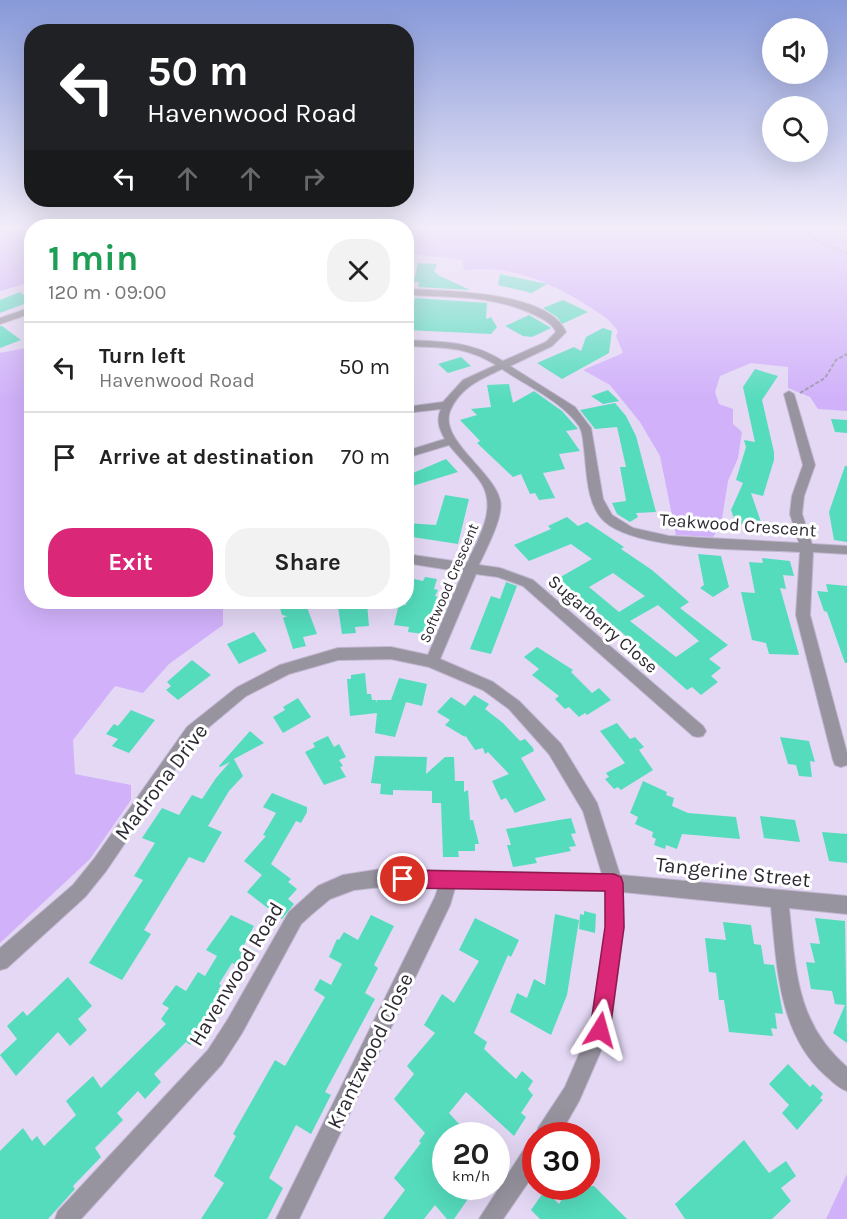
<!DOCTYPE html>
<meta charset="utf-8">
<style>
body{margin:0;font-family:Karla,sans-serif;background:#f2f2f2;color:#222;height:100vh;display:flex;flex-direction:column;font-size:22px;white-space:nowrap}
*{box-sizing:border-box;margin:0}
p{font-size:20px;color:#767676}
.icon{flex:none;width:33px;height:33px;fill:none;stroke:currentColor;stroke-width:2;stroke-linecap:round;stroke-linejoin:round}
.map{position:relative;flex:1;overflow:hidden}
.side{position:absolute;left:24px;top:219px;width:390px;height:390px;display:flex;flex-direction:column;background:#fff;border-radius:24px;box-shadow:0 6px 24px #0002}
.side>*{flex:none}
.hud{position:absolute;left:24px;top:24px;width:390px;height:183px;border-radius:24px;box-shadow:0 6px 24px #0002;background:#202124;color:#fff;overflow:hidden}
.tools{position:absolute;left:762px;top:18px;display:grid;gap:12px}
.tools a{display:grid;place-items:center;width:66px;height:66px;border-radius:50%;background:#fff;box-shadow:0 6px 24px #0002;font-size:30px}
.speed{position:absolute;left:432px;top:1122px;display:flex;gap:12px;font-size:30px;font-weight:700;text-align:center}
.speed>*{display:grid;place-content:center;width:78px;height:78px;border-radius:50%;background:#fff;box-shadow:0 6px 24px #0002;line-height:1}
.speed small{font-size:15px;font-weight:400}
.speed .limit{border:9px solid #d22;background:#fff;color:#111}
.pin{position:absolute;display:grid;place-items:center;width:51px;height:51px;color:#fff;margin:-26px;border:3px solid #fff;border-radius:50%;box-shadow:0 2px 6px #0007}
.me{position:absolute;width:66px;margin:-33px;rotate:8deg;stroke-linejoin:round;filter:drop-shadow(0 0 4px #0008)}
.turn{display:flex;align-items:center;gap:21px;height:126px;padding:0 24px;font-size:27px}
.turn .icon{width:78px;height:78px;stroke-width:2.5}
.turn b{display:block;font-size:42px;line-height:51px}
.lanes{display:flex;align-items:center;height:57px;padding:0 24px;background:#0003;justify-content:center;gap:30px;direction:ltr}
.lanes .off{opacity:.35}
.round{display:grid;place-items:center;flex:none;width:63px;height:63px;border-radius:24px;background:#f2f2f2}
.headline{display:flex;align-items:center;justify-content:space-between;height:102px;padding:0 24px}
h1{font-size:36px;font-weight:700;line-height:45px;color:#1e9e55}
.action{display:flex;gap:12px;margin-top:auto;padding:12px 24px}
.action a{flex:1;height:69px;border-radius:24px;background:#db2777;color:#fff;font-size:24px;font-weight:700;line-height:69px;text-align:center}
.action a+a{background:#f2f2f2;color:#222}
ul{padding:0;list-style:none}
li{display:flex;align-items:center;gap:18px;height:90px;padding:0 24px;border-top:2px solid #e0e0e0}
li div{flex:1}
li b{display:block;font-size:22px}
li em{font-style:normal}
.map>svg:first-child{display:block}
</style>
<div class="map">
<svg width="847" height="1219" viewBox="0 0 847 1219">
<rect width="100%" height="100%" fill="#e4d8f5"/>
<!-- green -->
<path fill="#d0b1fa" d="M0 229H31L32 282 0 291Z
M407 229H847V411L818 409 810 397 788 388V367L751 363 720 376 715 392 719 404 733 409V424L742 432 738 458 728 481 721 525 713 537 676 535 660 456 640 422 610 385 583 370 623 353 616 336 618 331C608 317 597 312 582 302 545 280 508 265 464 270L462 260 407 253Z
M31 347 32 602H223V625L169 664 143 693 115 686 73 740 75 774 131 785V800L90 859 0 943V353Z
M847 1174V1219H826Z"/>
<!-- building -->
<path fill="#55dcbd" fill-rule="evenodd" d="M418 263 437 264 434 271 438 275 470 290 418 287 419 282H414Z
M500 274 547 284 532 293 498 285Z
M20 292 32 301 0 313V300Z
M415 298 487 303 486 319 491 317 497 327 491 334 406 330V306H413Z
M563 300 588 312 562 324 557 317 543 308Z
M529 315 551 328 532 337 523 336 505 326Z
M0 326H2L21 340 0 348Z
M603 328 612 331 609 353 562 379 537 363 574 347 581 351 586 337Z
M461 357 471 366 448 373 438 364Z
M755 369 778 376 762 400 774 452V460L763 496 751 493 762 525 736 524 731 510 743 483 736 480 746 447 744 440 755 442 743 387Z
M509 384 513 403 534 391 562 411 578 429 566 431 580 451 559 454 565 469 543 473 555 498 539 500 535 493 530 494 521 474 513 477 477 443 480 441 460 420 477 415 471 409 491 407 487 385Z
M608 390 619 401 603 404 591 396Z
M615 403 626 416 636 436 656 512 636 513 638 517 630 522 617 514 612 503 626 501 624 489 626 488 624 489 620 467H626L617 427 595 429 580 410Z
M831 419 847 420V433L835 432Z
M446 459 458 472 406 488V476Z
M845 466H847V542L834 540 829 512Z
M445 495 469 499 458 544 406 536V523L436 525Z
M567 517 578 526 587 522 624 547 621 549 652 570 689 602 680 608 728 645 709 659 721 668 711 676 718 682 701 695 692 687 687 690 618 629 608 636 592 622 602 616 557 579 592 559 571 544 529 561 514 545 551 529 548 526ZM613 573 645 596 619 612 589 587ZM658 605 699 641 676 657 630 621Z
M698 554 721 556 729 587 713 597 700 588 704 585Z
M762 558 790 561 794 576 783 575 786 589 780 588 799 655 769 654 766 643 752 640 741 592 755 593 749 562 763 563Z
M425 577 437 579 434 589 438 590 435 596 438 597 431 635 408 632 409 627 394 625 399 604 406 605V589L410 578 423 581Z
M506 582 517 586 491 654 470 649 491 596 500 599Z
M826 584 847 586V663H845L827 612 824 611 817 591 828 592Z
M278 602H305L317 634 303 637 306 646 293 649 283 618 287 616 282 615Z
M367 604 369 626 355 627 356 633 342 634 338 607Z
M254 632 267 651 239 664 227 644Z
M537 647 573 670 571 672 592 693 599 688 611 700 587 715 585 713 579 717 569 707 565 709 555 699 559 696 532 675 539 669 524 657Z
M192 660 211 675 178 700 166 690 171 686 167 682Z
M365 673 367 694H371L372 700H376L377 702V700H391L399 678 427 684 422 706 406 702 395 737 375 733 377 713 350 716 347 679H351V675Z
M474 695 489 704 485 709 503 723 520 741 525 739 533 748 534 751 521 758 546 800 515 813 506 798 501 800 492 781 509 774 488 752 485 754 483 748 475 750 465 735V737L445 725 450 720 437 712 451 697 465 706Z
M298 698 311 717 283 733 273 717 285 710 283 707Z
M131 710 155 720 129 753 112 746 118 739 106 734 114 724 118 726Z
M617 723 630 739 635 737 644 747 639 750 653 770 621 790 618 787 614 789 605 779 609 777 606 773 625 763 600 731Z
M250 731 264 743 234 759 243 776 229 791 208 826 222 832 204 863 189 857 144 930 151 934 122 980 89 963 143 880 134 876 155 843 142 838 162 808 179 815 192 795 202 799 216 778 230 762 220 767 219 766Z
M328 736 334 747 339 744 346 757 339 760 343 766 340 767 346 777 324 785 305 752 315 747 313 743Z
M780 737 809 741 815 762 810 761 812 777 799 776 796 765 788 764Z
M375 756 427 757 426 774 445 757H454L455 781H464V792L468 790 470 820H473L479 844H475V851H458L459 857H443L441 803H432V791L393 790V795L380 794 381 784 371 783Z
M643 781 667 792 666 795 674 798 672 806 688 813 736 817 740 839 682 834 677 849 666 845 665 849 654 845 656 839 652 837 653 832 635 824 638 817 630 813Z
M272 793 307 807V812L301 823 296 821 271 864 291 879 288 882 297 889 288 899 294 904 282 919 247 892 262 875 244 861 266 836 263 835 276 813 263 807Z
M760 816 795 820 800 842 764 838Z
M571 818 576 833 571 834 576 846 569 847 571 851 535 858 537 863 513 867 507 845H511L506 829Z
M822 832 847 834V863L829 861Z
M584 911 596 914 595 933 579 929 580 914 584 915Z
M555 914 579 920 567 995 551 1035 510 1012 517 993 527 998 534 979 545 985Z
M231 915 254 926 244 945 257 952 246 970 232 963 219 984 221 985 218 991 231 998 208 1035 200 1029 190 1045 186 1042 154 1074 161 1082 145 1099 138 1091 117 1113 123 1120 95 1148 101 1157 73 1186 75 1189 48 1219H0V1151L23 1128 32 1141 37 1136 44 1146 76 1115 66 1101 93 1076 101 1088 166 1024 161 1019 169 1008 162 1004 176 985 186 991 198 972 205 976 217 956 206 950Z
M371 915 394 926 374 965 378 968 365 993 375 999 325 1092 331 1095 311 1134 296 1125 269 1178 283 1188 267 1219H201L224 1183 214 1176 236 1136 233 1134 275 1060 285 1066 325 997 314 990 320 979 331 985 342 964 329 957 337 939 339 940 344 932 358 940Z
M475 918 519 940 511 957 508 955 474 1033 487 1042 484 1049 516 1079 522 1071 533 1081 528 1089 533 1095 521 1113 526 1117 514 1136 466 1092 449 1113 470 1136H446V1186H458L468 1199 454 1219H447L435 1205 424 1219H383L405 1190 394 1178 421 1143 419 1141 425 1133 394 1099 414 1074 407 1066 435 1033 424 1025 442 994 454 1003 479 961 459 950Z
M815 918 845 921 847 1043 833 1033 845 1005 835 1004 832 991 811 989 806 962 815 963 810 943 820 944Z
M723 922 751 925 754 944 761 945 764 964 774 965 783 1014 775 1013 777 1029 771 1028 773 1036 729 1032 724 1000H719L716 973 709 972 705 938 726 940Z
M68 977 92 1006 78 1019 87 1030 70 1046 58 1032 16 1076 0 1055 17 1039 7 1026 23 1011 27 1016Z
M788 1064 810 1087 813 1084 823 1094 820 1098 823 1100 797 1130 782 1113 789 1105 769 1084Z
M744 1140 769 1173 786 1161 796 1176 781 1188 791 1201 772 1219H685L675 1204Z
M570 1186H594L627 1219H540L531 1210 545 1190 559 1204Z"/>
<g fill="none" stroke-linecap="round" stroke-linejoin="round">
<!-- minor casing -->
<g stroke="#bfb5ce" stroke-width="2">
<path id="minor" d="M406 289C445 291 548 291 566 332L552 346 510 366 575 407 591 428 603 499 612 515 633 528 669 536 799 543 790 514 792 496 803 465 784 394 789 391 794 394 815 465 804 496 802 514 812 544 847 546V554L813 552 810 615 847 753V765L841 767 835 765 833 760 796 615 800 552C753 549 638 552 604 521 586 504 587 471 584 448 583 441 583 432 579 426 562 401 527 386 502 369 481 379 460 387 450 411 439 440 493 471 500 500 504 517 486 549 479 565L500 568 533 580 703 726 706 731 703 736 698 737 693 736 523 586 498 577 476 574 440 659 493 682 519 701 561 744 597 803 620 875 847 896V914L789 908C796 971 796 1023 847 1067V1091C838 1088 832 1081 825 1075 778 1033 777 965 771 907L623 892 624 927 610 1030 579 1101 559 1136 536 1137 538 1128 565 1087 590 1029 606 927 605 891 455 888 450 905 299 1219H276L435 897 438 888 381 887 354 890 330 899 312 914 301 924 242 1033 222 1064 81 1219H55L58 1211 208 1050 228 1019 289 912 318 886 343 875 381 869 602 874 583 811 549 754 509 709 483 690 429 667 391 659 338 660 289 674 246 696 197 737 106 871 85 897 7 968 0 970V948L73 885 94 859 187 727 236 688 280 665 338 648 391 647 428 655 463 572 406 563V554L467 563C478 539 497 510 482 484 473 470 459 458 449 445L406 458V451L445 439C439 429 436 420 441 409L406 413V407L443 402 463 380 496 365C464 345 442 348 406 346V340C444 342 471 341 503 361L546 342 556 332C552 323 543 319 535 315 494 295 451 297 406 295Z
M32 307V313L0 324V318Z
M536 1140V1171L503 1219H479L528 1143Z"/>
</g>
<!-- path -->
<path stroke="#9f96ac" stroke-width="2" stroke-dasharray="4 2" stroke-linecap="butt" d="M803 229 815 240 847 253
M800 393 825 378 836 360 847 354"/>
<!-- minor -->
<use href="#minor" fill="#97939f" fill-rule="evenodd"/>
</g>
<!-- sky -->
<linearGradient id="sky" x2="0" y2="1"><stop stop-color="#8799d9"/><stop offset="0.57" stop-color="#f3edfa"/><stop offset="1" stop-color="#f3edfa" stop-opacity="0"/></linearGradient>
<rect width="847" height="400" fill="url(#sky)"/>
<!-- route -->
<path fill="#db2777" stroke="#8e194d" stroke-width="1.5" d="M403 870 614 874 621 877 623 883 624 927 610 1030 607 1037 600 1040 593 1037 590 1030 605 927V891L403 888 397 885 394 879 397 873Z"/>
<g text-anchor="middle" stroke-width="6" stroke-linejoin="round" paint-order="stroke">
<!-- far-street labels -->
<g font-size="15" fill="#2d2933" stroke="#fff">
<text transform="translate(449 583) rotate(-67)" y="5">Softwood Crescent</text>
</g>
<!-- street labels -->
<g font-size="18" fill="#2d2933" stroke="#fff">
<text transform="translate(738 525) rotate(4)" y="6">Teakwood Crescent</text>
<text transform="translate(603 624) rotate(41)" y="6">Sugarberry Close</text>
</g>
<!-- near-street labels -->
<g font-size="21" fill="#2d2933" stroke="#fff">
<text transform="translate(161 782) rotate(-53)" y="7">Madrona Drive</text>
<text transform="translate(733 872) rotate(6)" y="7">Tangerine Street</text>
<text transform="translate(236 974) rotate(-59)" y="7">Havenwood Road</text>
<text transform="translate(370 1051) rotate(-64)" y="7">Krantzwood Close</text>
</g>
</g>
</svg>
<div class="tools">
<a><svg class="icon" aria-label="sound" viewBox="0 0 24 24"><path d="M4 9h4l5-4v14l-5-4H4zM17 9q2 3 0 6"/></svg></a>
<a><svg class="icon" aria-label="search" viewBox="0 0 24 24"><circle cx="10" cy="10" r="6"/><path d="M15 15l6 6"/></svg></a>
</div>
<div class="speed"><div>20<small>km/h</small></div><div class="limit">30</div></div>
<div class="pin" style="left:403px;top:879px;background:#d93025"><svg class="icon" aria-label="arrive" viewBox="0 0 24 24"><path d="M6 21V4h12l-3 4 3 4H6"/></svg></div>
<svg class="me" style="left:600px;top:1030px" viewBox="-20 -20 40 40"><path d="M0-17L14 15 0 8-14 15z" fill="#db2777" stroke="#fff" stroke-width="4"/></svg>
<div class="hud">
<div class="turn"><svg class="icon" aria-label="left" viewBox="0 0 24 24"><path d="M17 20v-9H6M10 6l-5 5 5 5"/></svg><div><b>50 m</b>Havenwood Road</div></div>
<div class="lanes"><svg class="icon" aria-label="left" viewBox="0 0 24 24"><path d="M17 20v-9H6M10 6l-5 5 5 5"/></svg><svg class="icon off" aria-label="ahead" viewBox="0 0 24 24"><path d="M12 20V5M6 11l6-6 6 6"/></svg><svg class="icon off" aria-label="ahead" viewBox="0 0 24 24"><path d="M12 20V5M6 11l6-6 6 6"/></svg><svg class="icon off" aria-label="right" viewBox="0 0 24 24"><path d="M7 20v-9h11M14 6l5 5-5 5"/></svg></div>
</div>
<section class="side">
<div class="headline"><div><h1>1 min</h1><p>120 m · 09:00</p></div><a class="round"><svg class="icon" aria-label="close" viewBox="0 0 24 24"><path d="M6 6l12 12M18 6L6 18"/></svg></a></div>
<ul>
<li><svg class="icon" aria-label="left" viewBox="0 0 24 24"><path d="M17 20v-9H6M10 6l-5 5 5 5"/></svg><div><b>Turn left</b><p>Havenwood Road</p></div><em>50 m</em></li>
<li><svg class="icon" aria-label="arrive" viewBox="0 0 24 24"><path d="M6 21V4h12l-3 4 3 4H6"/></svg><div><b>Arrive at destination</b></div><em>70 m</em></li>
</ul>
<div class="action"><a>Exit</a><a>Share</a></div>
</section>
</div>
